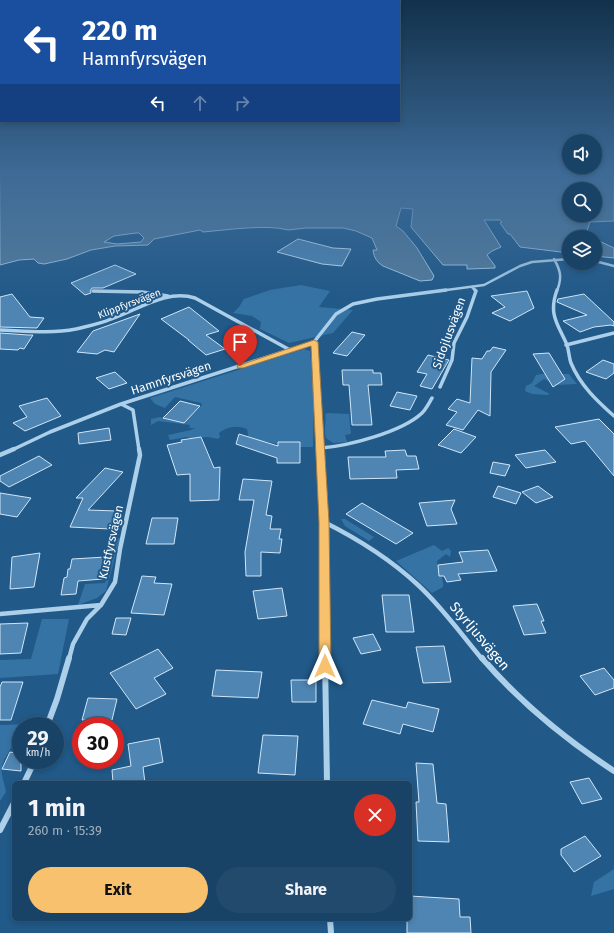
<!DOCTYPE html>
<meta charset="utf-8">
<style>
body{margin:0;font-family:"Fira Sans",sans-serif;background:#224a6c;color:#f1f3f6;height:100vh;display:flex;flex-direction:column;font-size:15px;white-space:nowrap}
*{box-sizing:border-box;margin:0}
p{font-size:13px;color:#9fb0bf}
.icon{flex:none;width:22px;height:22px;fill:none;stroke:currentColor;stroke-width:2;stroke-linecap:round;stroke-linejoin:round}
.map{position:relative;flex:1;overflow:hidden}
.side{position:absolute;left:12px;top:781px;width:400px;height:140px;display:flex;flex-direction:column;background:#194366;border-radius:6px;box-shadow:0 2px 6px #0003,0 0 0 1px #375c7a}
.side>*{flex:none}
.top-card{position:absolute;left:0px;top:0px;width:400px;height:122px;box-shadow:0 2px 6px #0003,0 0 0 1px #375c7a;background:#1a4fa0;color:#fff;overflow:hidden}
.tools{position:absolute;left:562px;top:134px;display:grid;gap:8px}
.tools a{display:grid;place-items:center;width:40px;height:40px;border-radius:50%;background:#194366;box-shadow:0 2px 6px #0003,0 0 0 1px #375c7a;font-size:20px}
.speed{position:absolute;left:12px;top:717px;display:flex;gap:8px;font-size:20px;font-weight:700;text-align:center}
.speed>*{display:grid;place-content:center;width:52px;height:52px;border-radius:50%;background:#194366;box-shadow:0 2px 6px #0003,0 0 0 1px #375c7a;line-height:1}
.speed small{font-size:10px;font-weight:400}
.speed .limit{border:6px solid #d22;background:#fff;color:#111}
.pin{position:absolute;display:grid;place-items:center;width:34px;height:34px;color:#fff;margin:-41px -17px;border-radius:50% 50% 50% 0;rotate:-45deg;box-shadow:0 0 4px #0007}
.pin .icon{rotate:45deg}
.me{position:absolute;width:44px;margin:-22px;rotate:0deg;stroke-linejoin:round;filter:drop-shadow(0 0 3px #0008)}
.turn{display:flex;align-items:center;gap:14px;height:84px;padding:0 16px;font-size:18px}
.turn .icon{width:52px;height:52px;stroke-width:2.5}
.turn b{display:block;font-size:28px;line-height:34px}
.lanes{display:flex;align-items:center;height:38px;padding:0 16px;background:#0003;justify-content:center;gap:20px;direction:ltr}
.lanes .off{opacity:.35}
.round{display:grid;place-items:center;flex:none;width:42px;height:42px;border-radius:21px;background:#224a6c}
.summary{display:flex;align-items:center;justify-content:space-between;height:68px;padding:0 16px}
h1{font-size:24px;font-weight:700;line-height:30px}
.primary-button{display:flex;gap:8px;margin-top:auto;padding:8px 16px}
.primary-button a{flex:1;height:46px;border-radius:24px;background:#f7c16d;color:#111;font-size:16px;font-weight:700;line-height:46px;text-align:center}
.primary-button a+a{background:#224a6c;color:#f1f3f6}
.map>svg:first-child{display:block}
</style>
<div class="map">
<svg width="614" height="933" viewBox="0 0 614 933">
<rect width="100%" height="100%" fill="#215988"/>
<!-- green -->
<path fill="#3573a5" d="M301 285 330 291 319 307 353 310 333 333 289 343 260 329 261 322 252 316 233 313 239 307 244 299 270 290Z
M304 349 310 351 314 395 313 447H300V442H279L278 444 258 440 252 446 249 442 247 429C237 425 228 426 219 433L220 437 218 439 208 437 190 438 187 437 170 440 168 435 191 430 195 428H189L190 425 158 421 151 425V419L160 417 184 423 202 405 201 403 175 397 165 408 155 404 150 398Z
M542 374H569L577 384 557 385 544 379 534 386 550 394 547 395 532 394 525 391 526 386 532 383 536 375Z
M328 413 349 414 351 434 345 435 347 442 333 443 326 438C323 429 327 422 325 414Z
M341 519H345L374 537 369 541 345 526Z
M120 538 106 591 97 598 78 605 85 584 105 583 116 539Z
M434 545 442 551 448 548 451 551 450 557 446 554 437 561C438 571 444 577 443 587L432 593 396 561Z
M42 619H69L58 674 0 678V660L31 659Z
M27 724 25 726H21C21 739 5 753 2 766 0 773 5 785 6 792L0 801V725Z
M614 869V889L591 896 594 882Z"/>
<!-- water -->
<path fill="#547b9b" stroke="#a0cbeb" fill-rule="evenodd" d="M0 170H614V221L590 222 586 234 591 237H569V253L520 247 510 234H508L500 223 502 222 500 220H484L501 247 492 251 487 255 495 266V268L468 269H467V265H443L411 227 413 209 401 208 396 226 403 231 417 248 434 276 432 280 420 281 383 266C377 262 374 258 373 250H377L372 238 356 231 343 228H306L288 230C267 224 226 230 203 232L200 230 154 239 148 245 115 246 91 250 67 259 44 264 38 263 34 259 19 260 0 265ZM569 189H595V215H569ZM136 233H139L144 238 141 242 117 244 104 242 114 236Z
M595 239 614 248V258L595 256Z"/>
<!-- building -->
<path fill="#4e85b2" stroke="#d1e6f8" d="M298 239 333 248 351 249 342 266 322 264 277 252Z
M115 265 136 274 103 288H92L90 291 91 293 85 295 71 283Z
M527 291 534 308 510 321 492 313 505 307 491 296Z
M12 294 30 317 44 318 37 328 0 327V297Z
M584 294 614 322V326L611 325 594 327 580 332 563 321 587 315 557 302 558 299Z
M189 307 219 331 206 335 225 349 206 355 188 340H189L161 319Z
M140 314 114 352 105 350 97 354 77 352 93 331Z
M352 332 365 335 347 356 333 353Z
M0 333 28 335H33L24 349 20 348 18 350 0 349Z
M493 347 506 350 491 372 490 416 478 410 463 430 446 425 457 412 448 409 457 399 470 403 472 358 482 359 487 351H490Z
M549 353 565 379 553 387 533 354Z
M428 355 449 360 432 389 420 386 427 374 417 372Z
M603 360 614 364V373L606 379 586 372Z
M342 370H373V373H381L382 385H368L372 425H352L349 385H343Z
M115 372 127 383 109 389 96 378Z
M397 392 417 396 410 410 390 406Z
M47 398 61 416 25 431 13 423 27 417 19 406Z
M180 401 200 406 184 423 163 418Z
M599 419 614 434V476L585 441 571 444 555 427Z
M109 428 111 440 79 444 78 433Z
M454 429 476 437 461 453 438 445Z
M239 434 278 446V442H300V463H277V458L236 444Z
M201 437 214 468 220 467 219 500 190 501V474L177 475 167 445 182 442 181 440Z
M405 450 407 456H416L419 469 396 470 397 478 350 479 348 457H386L385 451Z
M545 450 556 462 526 468 515 455Z
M39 456 52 465 9 487 0 481V476Z
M493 462 510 465 505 476 490 473Z
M105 468 123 472 88 510 117 511 110 529 70 527 83 498H76Z
M243 479 272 481 266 515 272 516 270 529H281L279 539H282L280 553 261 552V576H246L245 552 254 500H239Z
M498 486 521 493 516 504 493 497Z
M538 486 553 497 536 503 522 492Z
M0 493 31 498 17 517 0 514Z
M455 500 451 509 457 524 427 526 419 503Z
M362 503 413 533 396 544 346 514Z
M152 518H178L174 544H146Z
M488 550 497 571 458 574 461 580 447 582 444 576H439L438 565 463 562 459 552Z
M40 553 34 587 10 589 12 557Z
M106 557 103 579 78 581 76 594 61 595 64 578 67 577 68 569H70L72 559Z
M142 576 156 577 154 583 172 584 164 615 131 613Z
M282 588 287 616 258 619 253 591Z
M382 595H409L414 632H386Z
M537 604 544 621H541L546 633 524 635 513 606Z
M116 618H131L126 635 112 634Z
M28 623 21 653 0 654V624Z
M373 634 381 650 361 654 353 638Z
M444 646 451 682 423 683 416 647Z
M158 649 173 668 154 678 166 694 136 709 110 673Z
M604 668 614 680V688L595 695 580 676Z
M216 670 262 672 258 698 212 696Z
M291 680H316V702H292Z
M2 682H23L11 720H0V687Z
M88 698 117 699 112 720H82Z
M372 700 406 708 408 702 439 709 433 732 403 724 400 734 363 724Z
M263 735 298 736 295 775 258 773Z
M159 738 163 762 143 767 145 783H113L112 770 131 766 128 744Z
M10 752 21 754V771L2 769Z
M416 763 433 764 437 803 446 804 449 842 418 841 416 802H419Z
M589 778 602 799 582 804 570 782Z
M585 836 601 856 574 872 561 855V849Z
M410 896 459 899 460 917H470L471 933H407V919H410Z"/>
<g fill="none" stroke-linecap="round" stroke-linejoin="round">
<!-- minor-far3 -->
<path stroke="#accfea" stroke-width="2.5" d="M554 259C561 271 562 278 557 291
M595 261 614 266
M472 287 476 291
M439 291 484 285 520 266 532 262 569 259"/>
<!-- minor-far2 -->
<path stroke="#accfea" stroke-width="3.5" d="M557 290C548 315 558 324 567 345 569 351 569 358 571 363 580 385 597 401 614 416
M93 291 142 292 168 296
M0 330C25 331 51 334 76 329 88 326 100 324 111 319 138 310 166 289 195 298L290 350
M314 342 320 450
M566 345 614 333
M440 387 452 360 454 343 467 317 476 291 475 290
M121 404 133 410 139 450
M321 448C348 446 402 432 422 413 426 409 429 403 432 398
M12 450 50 432 121 404 314 342 336 314 353 304 377 299 446 290"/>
<!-- minor-far1 -->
<path stroke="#accfea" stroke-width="4.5" d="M320 449 324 522 323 560 325 659
M0 455 14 449
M324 522C358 539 390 559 418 585 442 607 461 634 482 659
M0 614 101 605
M69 659 73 644 87 619 101 605 115 582 120 549 140 455 139 449"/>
<!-- minor -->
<path stroke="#accfea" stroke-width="6" d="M325 658 327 783
M482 658C520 702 565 739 614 771
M47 726 57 699 69 658
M24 783 35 760
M0 830 14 803
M330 919 331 933"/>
</g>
<!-- sky -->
<linearGradient id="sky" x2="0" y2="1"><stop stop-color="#12314b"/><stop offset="0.57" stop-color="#3d6a96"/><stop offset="1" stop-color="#3d6a96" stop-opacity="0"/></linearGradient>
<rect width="614" height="300" fill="url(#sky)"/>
<!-- route -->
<path fill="#f7c16d" stroke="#a17d47" d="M314 340 318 342 329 522 331 666 329 669 325 670 321 669 319 666V522L311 346 243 368H238L237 366Z"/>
<g text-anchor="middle" stroke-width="4" stroke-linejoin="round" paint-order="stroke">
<!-- far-street labels -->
<g font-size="10" fill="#fff" stroke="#215988">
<text transform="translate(129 303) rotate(-21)" y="4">Klippfyrsvägen</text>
</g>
<!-- street labels -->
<g font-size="12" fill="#fff" stroke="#215988">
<text transform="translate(449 333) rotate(-70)" y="4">Sidojlusvägen</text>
<text transform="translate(171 378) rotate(-18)" y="4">Hamnfyrsvägen</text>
<text transform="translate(111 542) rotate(-77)" y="4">Kustfyrsvägen</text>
</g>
<!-- near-street labels -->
<g font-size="14" fill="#fff" stroke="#215988">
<text transform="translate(480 636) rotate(50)" y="5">Styrljusvägen</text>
</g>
</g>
</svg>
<div class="tools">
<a><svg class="icon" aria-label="sound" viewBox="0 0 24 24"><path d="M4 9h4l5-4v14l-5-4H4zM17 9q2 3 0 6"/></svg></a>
<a><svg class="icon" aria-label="search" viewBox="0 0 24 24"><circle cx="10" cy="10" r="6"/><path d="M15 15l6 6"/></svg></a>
<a><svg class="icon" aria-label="layers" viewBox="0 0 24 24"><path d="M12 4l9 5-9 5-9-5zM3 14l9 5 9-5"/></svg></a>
</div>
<div class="speed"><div>29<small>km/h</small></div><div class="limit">30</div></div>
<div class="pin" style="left:240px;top:366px;background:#d93025"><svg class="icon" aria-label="arrive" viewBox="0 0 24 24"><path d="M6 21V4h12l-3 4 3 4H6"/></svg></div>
<svg class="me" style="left:325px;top:666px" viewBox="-20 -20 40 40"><path d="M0-17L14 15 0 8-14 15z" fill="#f7c16d" stroke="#fff" stroke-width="4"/></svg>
<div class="top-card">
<div class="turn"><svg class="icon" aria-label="left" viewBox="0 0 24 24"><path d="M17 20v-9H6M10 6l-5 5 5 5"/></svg><div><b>220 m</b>Hamnfyrsvägen</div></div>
<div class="lanes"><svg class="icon" aria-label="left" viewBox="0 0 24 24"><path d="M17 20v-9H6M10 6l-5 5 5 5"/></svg><svg class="icon off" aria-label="ahead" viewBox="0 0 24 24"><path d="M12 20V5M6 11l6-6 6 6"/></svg><svg class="icon off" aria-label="right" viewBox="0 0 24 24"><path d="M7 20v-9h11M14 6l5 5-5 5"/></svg></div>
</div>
<section class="side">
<div class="summary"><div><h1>1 min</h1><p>260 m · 15:39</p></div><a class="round" style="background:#d93025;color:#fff"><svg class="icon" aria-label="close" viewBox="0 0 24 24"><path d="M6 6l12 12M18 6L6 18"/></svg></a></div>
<div class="primary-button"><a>Exit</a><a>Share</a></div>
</section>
</div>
